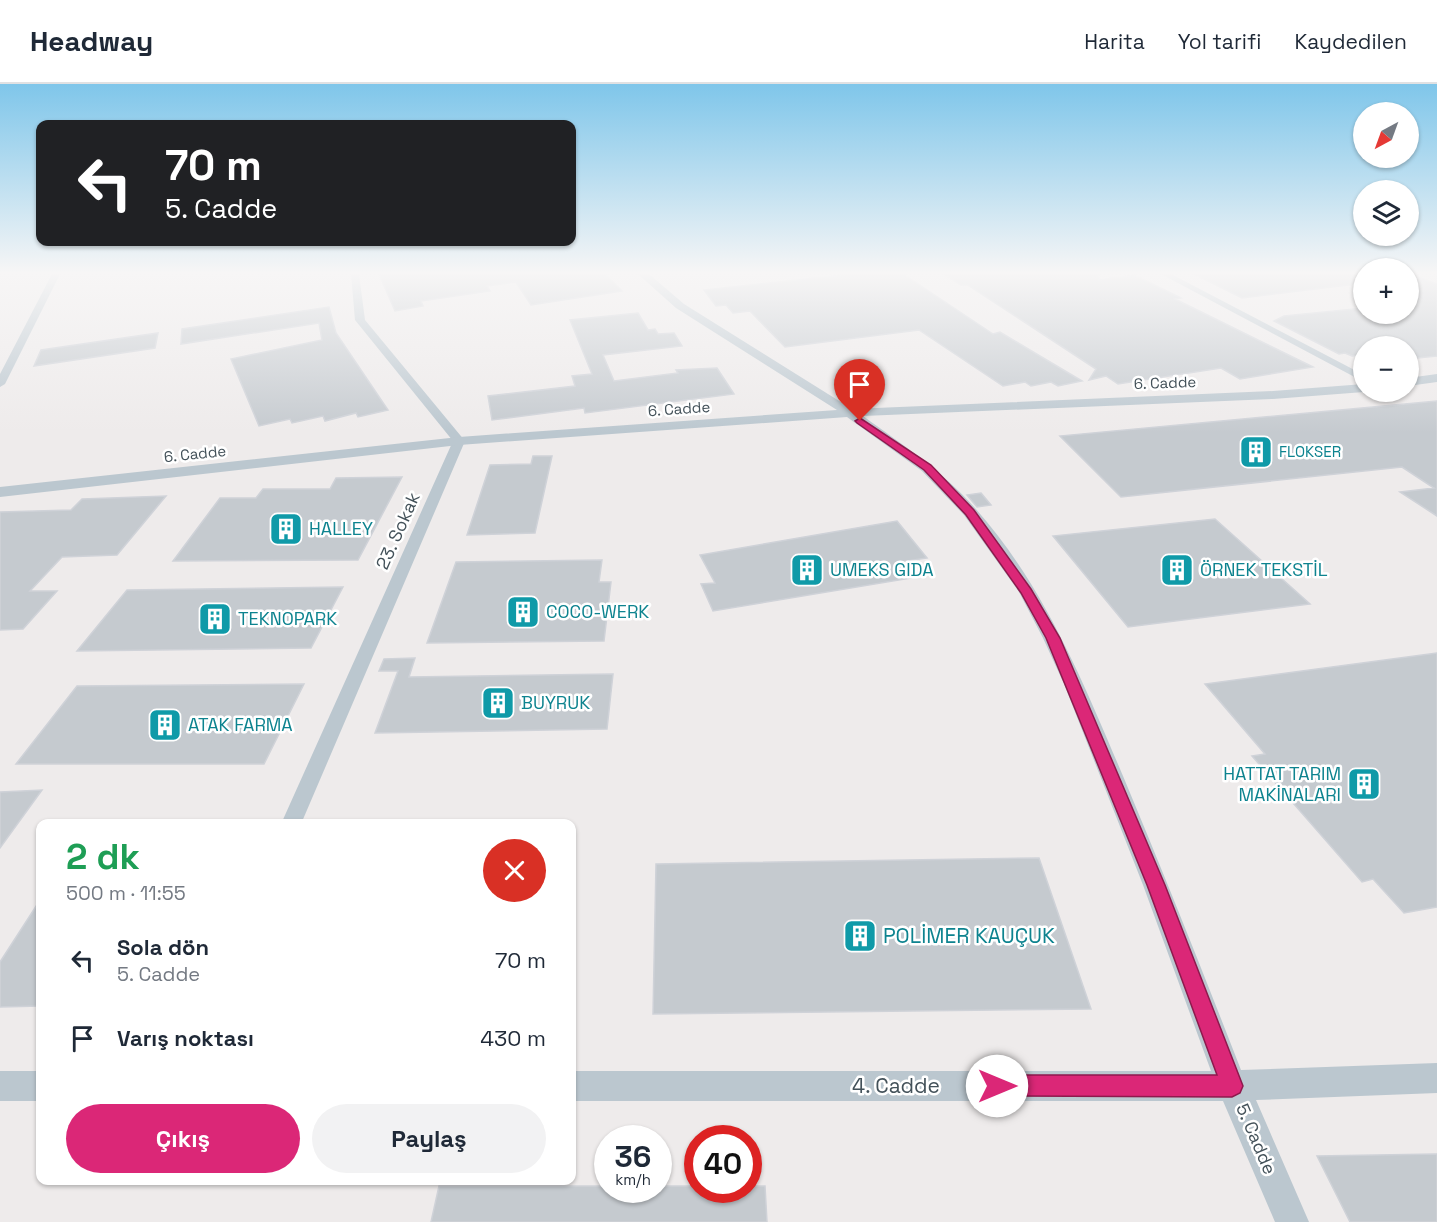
<!DOCTYPE html>
<html lang="tr">
<meta charset="utf-8">
<style>
body{margin:0;font-family:"Space Grotesk",sans-serif;background:#f2f2f3;color:#1f2937;height:100vh;display:flex;flex-direction:column;font-size:22px;white-space:nowrap}
*{box-sizing:border-box;margin:0}
p{font-size:20px;color:#747a83}
.icon{flex:none;width:33px;height:33px;fill:none;stroke:currentColor;stroke-width:2;stroke-linecap:round;stroke-linejoin:round}
.map{position:relative;flex:1;overflow:hidden}
.details{position:absolute;left:36px;top:735px;width:540px;height:366px;display:flex;flex-direction:column;background:#fff;border-radius:12px;box-shadow:0 2px 4px #0004}
.details>*{flex:none}
.guide{position:absolute;left:36px;top:36px;width:540px;height:126px;border-radius:12px;box-shadow:0 2px 4px #0004;background:#202124;color:#fff;overflow:hidden}
.needle{width:39px;rotate:221deg}
.buttons{position:absolute;left:1353px;top:18px;display:grid;gap:12px}
.buttons a{display:grid;place-items:center;width:66px;height:66px;border-radius:50%;background:#fff;box-shadow:0 2px 4px #0004;font-size:30px}
.speed{position:absolute;left:594px;top:1041px;display:flex;gap:12px;font-size:30px;font-weight:700;text-align:center}
.speed>*{display:grid;place-content:center;width:78px;height:78px;border-radius:50%;background:#fff;box-shadow:0 2px 4px #0004;line-height:1}
.speed small{font-size:15px;font-weight:400}
.speed .limit{border:9px solid #d22;background:#fff;color:#111}
.pin{position:absolute;display:grid;place-items:center;width:51px;height:51px;color:#fff;margin:-62px -26px;border-radius:50% 50% 50% 0;rotate:-45deg;box-shadow:0 0 6px #0007}
.pin .icon{rotate:45deg}
.me{position:absolute;width:66px;margin:-33px;rotate:90deg;stroke-linejoin:round;filter:drop-shadow(0 0 4px #0008)}
.turn{display:flex;align-items:center;gap:21px;height:126px;padding:0 30px;font-size:27px}
.turn .icon{width:78px;height:78px;stroke-width:2.5}
.turn b{display:block;font-size:42px;line-height:51px}
.round{display:grid;place-items:center;flex:none;width:63px;height:63px;border-radius:32px;background:#f2f2f3}
.head{display:flex;align-items:center;justify-content:space-between;height:102px;padding:0 30px}
h1{font-size:36px;font-weight:700;line-height:45px;color:#1e9e55}
.action{display:flex;gap:12px;margin-top:auto;padding:12px 30px}
.action a{flex:1;height:69px;border-radius:36px;background:#db2777;color:#fff;font-size:24px;font-weight:700;line-height:69px;text-align:center}
.action a+a{background:#f2f2f3;color:#1f2937}
ul{padding:0;list-style:none}
li{display:flex;align-items:center;gap:18px;height:78px;padding:0 30px}
li div{flex:1}
li b{display:block;font-size:22px}
li em{font-style:normal}
header{display:flex;align-items:center;gap:36px;box-sizing:border-box;height:84px;padding:0 30px;background:#fff;border-bottom:2px solid #e0e1e3}
header strong{font-size:28px}
nav{display:flex;gap:33px;margin-inline-start:auto;font-size:21px}
.map>svg:first-child{display:block}
</style>
<header>
<strong>Headway</strong>
<nav><a>Harita</a><a>Yol tarifi</a><a>Kaydedilen</a></nav>
</header>
<div class="map">
<svg width="1437" height="1138" viewBox="0 0 1437 1138">
<rect width="100%" height="100%" fill="#eeebeb"/>
<!-- building -->
<path fill="#c5cacf" stroke="#cfd2d8" stroke-width="1.5" d="M379 190H605L622 207 531 221 516 198 487 202 490 207 421 217 423 222 395 227Z
M853 190H903L993 250 1000 248 1082 297 1058 302 1051 298 1031 302 1025 298 1003 302 919 246 785 263 750 227 733 229 726 221 716 222 704 206Z
M944 190H1099V196L1134 191 1181 214 1175 215 1313 283 1240 295 1221 284 1118 300 1106 292 1089 296 1096 285 968 201H961Z
M1194 190H1364V199L1242 214Z
M1408 190 1437 200V272L1408 275V262H1364V271L1352 272 1345 269 1339 270 1274 237 1284 232 1364 224V230H1408Z
M329 223 336 249 388 326 358 333 356 329 325 337 323 332 292 339 290 335 259 342 231 275 322 256 319 239 181 260 182 245Z
M638 229 648 246 655 245 658 250 674 249 682 262 603 271 614 297 678 289 676 286 717 284 734 310 585 329 584 324 492 336 488 312 575 302 572 292 592 290 570 236Z
M158 249 155 264 34 282 41 266Z
M1437 317V432L1400 408 1434 404 1402 383 1121 413 1060 352Z
M533 372H552L535 449 467 451 490 381 531 380Z
M402 393 358 476 173 477 220 414H256L263 405H330L336 394Z
M981 409 991 421 977 423 967 411Z
M166 412 117 471 62 473 30 507H57L23 545 0 546V428L71 426 82 415Z
M1215 435 1310 520 1128 543 1053 452Z
M897 437 927 474 900 478 911 494 713 527 701 500 715 499 700 471Z
M602 476 599 498H611L604 557 427 559 456 478Z
M343 503 311 564 77 567 127 506Z
M1437 569V823L1404 829 1373 795 1362 798 1252 672 1265 670 1205 600Z
M415 574 409 593 613 590 607 645 375 649 398 587H379L384 575Z
M304 600 264 680H16L77 602Z
M42 706 0 764V708Z
M1039 774 1091 925 653 930 656 780Z
M40 816V922L0 923V878Z
M1437 1070V1138H1350L1317 1072Z
M439 1102H608V1106H658V1102H698V1106H748V1102H765L767 1138H431Z"/>
<g fill="none" stroke-linecap="round" stroke-linejoin="round">
<!-- minor -->
<path fill="#bbc7cf" fill-rule="evenodd" d="M52 190H60L5 300 0 303V290Z
M351 190H359L365 236 465 357 301 740H281L453 357 355 236Z
M1161 190H1171L1364 291V298Z"/>
<!-- tertiary -->
<path fill="#bbc7cf" fill-rule="evenodd" d="M638 190H649L684 220 852 325 1273 307 1364 300V308L1273 315 863 332C903 361 942 387 975 424 1044 501 1083 598 1123 692 1164 790 1203 888 1241 986L1437 979V1009L1256 1016 1309 1138H1275L1223 1017H572V987H1211L1143 801 1064 600 1043 554 1019 508 964 431 922 387 847 333 459 361 0 413V403L459 353 837 326 676 224Z
M1437 290V298L1408 302V294Z
M0 987H40V1017H0Z"/>
</g>
<!-- sky -->
<linearGradient id="sky" x2="0" y2="1"><stop stop-color="#7fc6ea"/><stop offset="0.54" stop-color="#f7f6f6"/><stop offset="1" stop-color="#f7f6f6" stop-opacity="0"/></linearGradient>
<rect width="1437" height="349" fill="url(#sky)"/>
<!-- route -->
<path fill="#db2777" stroke="#8e194d" stroke-width="1.5" d="M860 334 931 381 974 426 1031 505 1060 554 1165 801 1243 1002 1240 1009 1232 1013 997 1012 989 1009 986 1002 989 994 997 991H1217L1147 801 1046 554 1021 509 966 431 924 386 857 339 855 337Z"/>
<!-- icons -->
<defs>
<g id="building-square" transform="scale(1.725)"><rect x="-9" y="-9" width="18" height="18" rx="4" fill="#0f9aa8" stroke="#fff"/><path d="M-4-6H4V6H1V3H-1V6H-4ZM-2.5-4.3h1.7v1.8h-1.7ZM.8-4.3h1.7v1.8H.8ZM-2.5-1h1.7V.8h-1.7ZM.8-1h1.7V.8H.8Z" fill="#fff"/></g>
</defs>
<g fill-rule="evenodd">
<use href="#building-square" x="1256" y="368"/>
<use href="#building-square" x="286" y="445"/>
<use href="#building-square" x="807" y="486"/>
<use href="#building-square" x="1177" y="486"/>
<use href="#building-square" x="523" y="528"/>
<use href="#building-square" x="215" y="535"/>
<use href="#building-square" x="498" y="619"/>
<use href="#building-square" x="165" y="641"/>
<use href="#building-square" x="1364" y="700"/>
<use href="#building-square" x="860" y="852"/>
</g>
<g text-anchor="middle" stroke-width="5" stroke-linejoin="round" paint-order="stroke">
<!-- far-street labels -->
<g font-size="15" fill="#435159" stroke="#fff">
<text transform="translate(1165 299) rotate(-2)" y="5">6. Cadde</text>
<text transform="translate(679 325) rotate(-4)" y="5">6. Cadde</text>
<text transform="translate(195 370) rotate(-6)" y="5">6. Cadde</text>
</g>
<!-- far-culture labels -->
<g font-size="15" fill="#0d838f" stroke="#fff" text-anchor="start">
<text x="1279" y="373">FLOKSER</text>
</g>
<!-- culture labels -->
<g font-size="18" fill="#0d838f" stroke="#fff" text-anchor="start">
<text x="309" y="451">HALLEY</text>
<text x="830" y="492">UMEKS GIDA</text>
<text x="1200" y="492">ÖRNEK TEKSTİL</text>
<text x="546" y="534">COCO-WERK</text>
<text x="238" y="541">TEKNOPARK</text>
<text x="521" y="625">BUYRUK</text>
<text x="188" y="647">ATAK FARMA</text>
<text x="1341" y="696" text-anchor="end">HATTAT TARIM<tspan x="1341" dy="21">MAKİNALARI</tspan></text>
</g>
<!-- street labels -->
<g font-size="18" fill="#435159" stroke="#fff">
<text transform="translate(398 447) rotate(-66)" y="6">23. Sokak</text>
<text transform="translate(1256 1055) rotate(67)" y="6">5. Cadde</text>
</g>
<!-- near-culture labels -->
<g font-size="21" fill="#0d838f" stroke="#fff" text-anchor="start">
<text x="883" y="859">POLİMER KAUÇUK</text>
</g>
<!-- near-street labels -->
<g font-size="21" fill="#435159" stroke="#fff">
<text x="896" y="1009">4. Cadde</text>
</g>
</g>
</svg>
<div class="buttons">
<a><svg class="needle" viewBox="-14 -14 28 28"><path d="M0-13l5 13h-10z" fill="#e53935"/><path d="M0 13l5-13h-10z" fill="#747a83"/></svg></a>
<a><svg class="icon" aria-label="layers" viewBox="0 0 24 24"><path d="M12 4l9 5-9 5-9-5zM3 14l9 5 9-5"/></svg></a>
<a>+</a>
<a>−</a>
</div>
<div class="speed"><div>36<small>km/h</small></div><div class="limit">40</div></div>
<div class="pin" style="left:860px;top:337px;background:#d93025"><svg class="icon" aria-label="arrive" viewBox="0 0 24 24"><path d="M6 21V4h12l-3 4 3 4H6"/></svg></div>
<svg class="me" style="left:997px;top:1002px" viewBox="-20 -20 40 40"><circle r="19" fill="#fff"/><path d="M0-13L10 11 0 6-10 11z" fill="#db2777"/></svg>
<div class="guide">
<div class="turn"><svg class="icon" aria-label="left" viewBox="0 0 24 24"><path d="M17 20v-9H6M10 6l-5 5 5 5"/></svg><div><b>70 m</b>5. Cadde</div></div>
</div>
<section class="details">
<div class="head"><div><h1>2 dk</h1><p>500 m · 11:55</p></div><a class="round" style="background:#d93025;color:#fff"><svg class="icon" aria-label="close" viewBox="0 0 24 24"><path d="M6 6l12 12M18 6L6 18"/></svg></a></div>
<ul>
<li><svg class="icon" aria-label="left" viewBox="0 0 24 24"><path d="M17 20v-9H6M10 6l-5 5 5 5"/></svg><div><b>Sola dön</b><p>5. Cadde</p></div><em>70 m</em></li>
<li><svg class="icon" aria-label="arrive" viewBox="0 0 24 24"><path d="M6 21V4h12l-3 4 3 4H6"/></svg><div><b>Varış noktası</b></div><em>430 m</em></li>
</ul>
<div class="action"><a>Çıkış</a><a>Paylaş</a></div>
</section>
</div>
